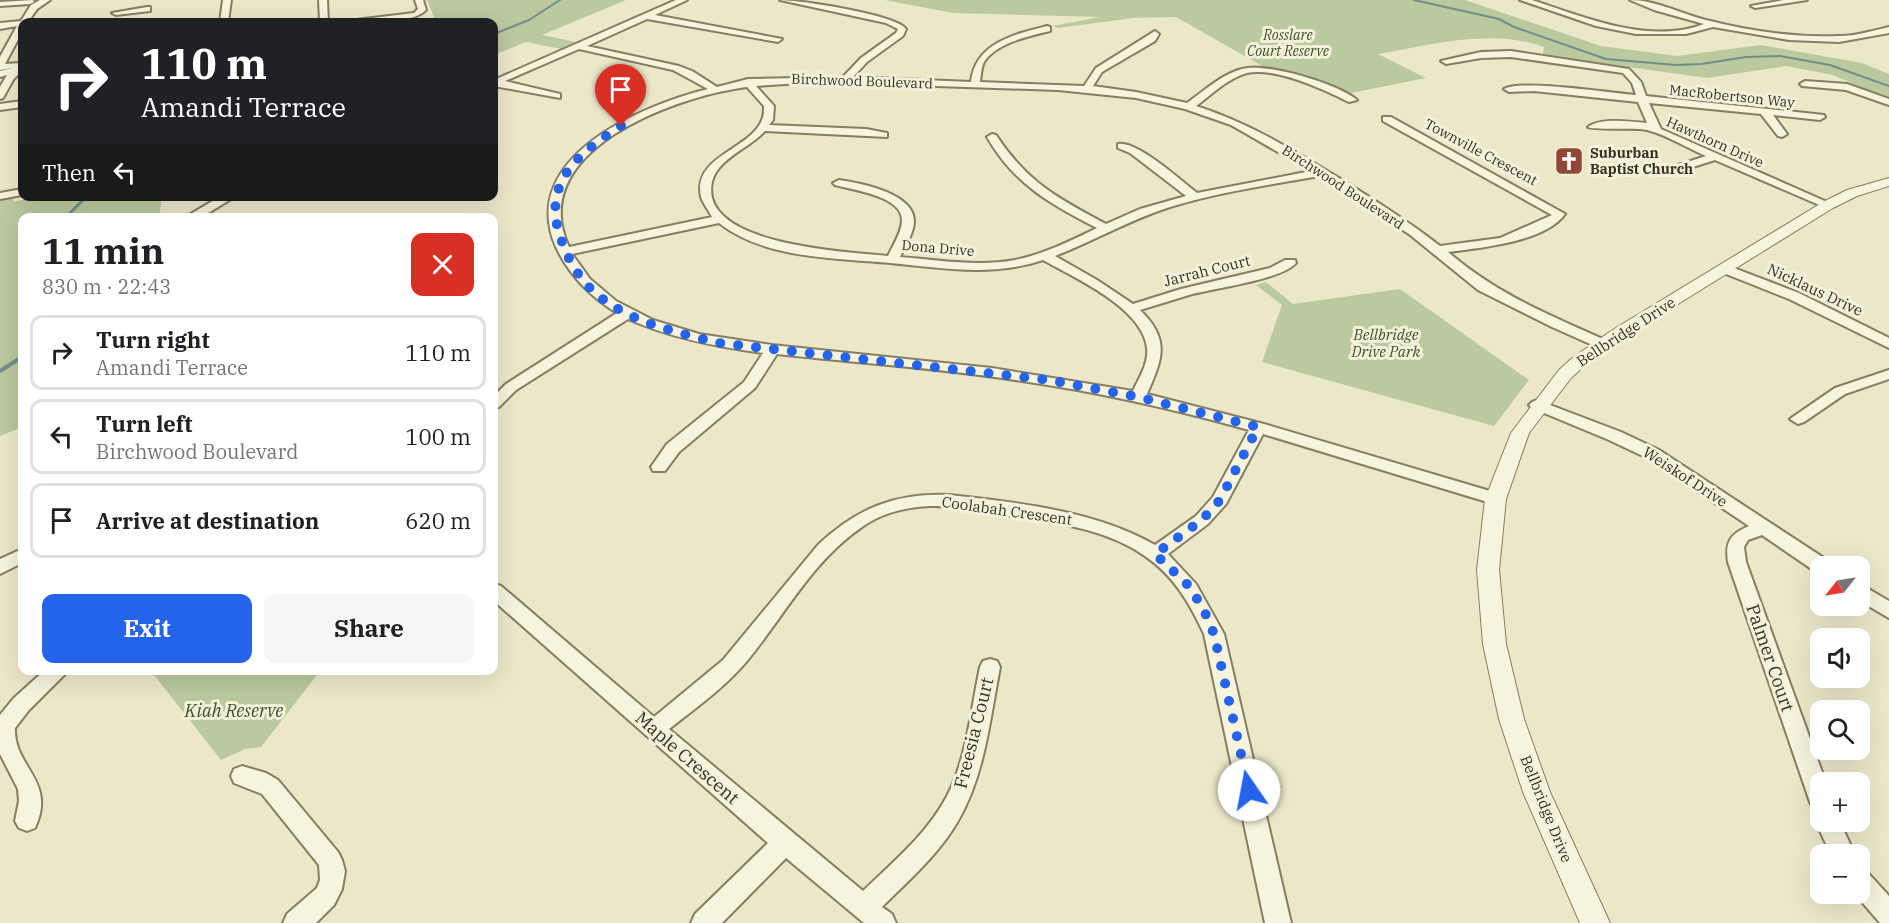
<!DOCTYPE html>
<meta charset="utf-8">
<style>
body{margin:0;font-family:"IBM Plex Serif",serif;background:#f6f6f6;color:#202124;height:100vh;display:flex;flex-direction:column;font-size:22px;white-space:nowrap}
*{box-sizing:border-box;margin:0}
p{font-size:20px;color:#757577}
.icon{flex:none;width:33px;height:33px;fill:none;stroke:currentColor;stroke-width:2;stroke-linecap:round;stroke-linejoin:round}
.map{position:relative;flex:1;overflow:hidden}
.side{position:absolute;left:18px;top:213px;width:480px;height:462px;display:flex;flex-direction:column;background:#fff;border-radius:12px;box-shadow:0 6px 24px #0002}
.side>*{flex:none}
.top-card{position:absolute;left:18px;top:18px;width:480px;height:183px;border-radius:12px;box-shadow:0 6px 24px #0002;background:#202124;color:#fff;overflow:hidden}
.needle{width:39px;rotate:239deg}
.fabs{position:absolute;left:1810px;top:556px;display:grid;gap:12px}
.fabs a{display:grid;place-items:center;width:60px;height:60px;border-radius:12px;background:#fff;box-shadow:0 6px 24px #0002;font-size:30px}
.pin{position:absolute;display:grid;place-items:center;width:51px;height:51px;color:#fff;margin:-62px -26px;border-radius:50% 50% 50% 0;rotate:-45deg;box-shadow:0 0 6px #0007}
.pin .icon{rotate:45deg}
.me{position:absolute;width:66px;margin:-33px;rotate:348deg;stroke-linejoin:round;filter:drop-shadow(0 0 4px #0008)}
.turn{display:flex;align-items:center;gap:21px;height:126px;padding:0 24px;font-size:27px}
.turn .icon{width:78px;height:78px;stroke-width:2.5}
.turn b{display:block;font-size:42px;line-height:51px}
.then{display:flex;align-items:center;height:57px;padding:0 24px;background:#0003;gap:12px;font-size:22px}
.round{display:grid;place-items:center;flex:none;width:63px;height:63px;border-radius:12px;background:#f6f6f6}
.overview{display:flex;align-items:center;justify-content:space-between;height:102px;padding:0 24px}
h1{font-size:36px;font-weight:800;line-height:45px}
.button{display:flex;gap:12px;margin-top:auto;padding:12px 24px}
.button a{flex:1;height:69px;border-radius:12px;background:#2563eb;color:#fff;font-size:24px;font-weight:800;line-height:69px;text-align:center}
.button a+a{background:#f6f6f6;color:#202124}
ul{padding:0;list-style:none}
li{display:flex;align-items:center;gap:18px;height:75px;margin:0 12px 9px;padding:0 12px;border:3px solid #e0e0e0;border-radius:12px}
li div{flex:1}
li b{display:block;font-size:22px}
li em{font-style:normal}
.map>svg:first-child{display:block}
</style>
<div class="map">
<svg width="1889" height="923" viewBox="0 0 1889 923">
<rect width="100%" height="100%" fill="#ebe8ca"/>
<!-- green -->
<path fill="#bbc99e" d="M427 0H626L542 35 576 42 561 49 526 42 494 55V22H436Z
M885 0H1465L1601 46 1677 56 1761 45 1862 63 1889 74V99L1833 75 1786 66 1707 78 1543 55 1544 47C1490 28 1433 45 1378 54L1426 78 1351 93 1320 81 1264 67 1176 17 1133 18 1058 28 1053 26 1100 17 953 13Z
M37 196 162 197 159 217 22 218V427L0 436V199L14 197 13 202Z
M1266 282 1293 304 1400 289 1529 380 1494 426 1262 362 1282 305 1256 285Z
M151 671H320L261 747 245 749 221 760Z"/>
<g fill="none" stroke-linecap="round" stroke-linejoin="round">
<!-- stream-far2 -->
<path stroke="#718e8d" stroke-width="2" d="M1414 0 1499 19 1514 27 1606 59 1676 65 1701 64 1746 57 1780 56 1830 65 1889 86
M494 34 529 20 560 0"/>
<!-- stream-far1 -->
<path stroke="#718e8d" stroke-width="3" d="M65 218 87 196"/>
<!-- stream -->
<path stroke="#718e8d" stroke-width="4" d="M0 371 22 357"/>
<!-- minor casing -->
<g stroke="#877d60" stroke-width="4">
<path id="minor" d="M33 0 34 2 30 4 0 6V2Z
M40 0H50L37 9 28 22H22V32L5 64 20 63 22 64V70L13 80 3 98 0 99V87L7 75 0 77V71L12 68 0 70V57L17 26 0 29V23L21 21 31 5Z
M223 0H231L228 22H220Z
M319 0H327L328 22H320Z
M415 0H423L426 10C414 23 369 24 352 22L356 20 414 13 418 9Z
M676 0H687L655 15 782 39 778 42 647 19 587 46 679 66 692 71 717 87 748 79 843 77 861 58 896 33 898 29 886 23 780 0C800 0 897 15 906 29L903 36 867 62 853 77 971 82C975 43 1015 34 1047 26L1050 27V31C1029 36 996 43 984 62 981 68 981 76 980 82L1084 86 1096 68 1155 31 1159 34 1155 41 1102 72 1093 86 1136 92 1187 103C1204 91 1222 74 1242 69 1266 62 1339 84 1357 100L1349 102C1323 89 1276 67 1247 73 1228 78 1211 95 1196 106 1253 124 1301 155 1352 186 1382 205 1412 224 1440 246L1500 238 1552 215 1383 121V117H1391L1565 214C1545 242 1480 248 1448 252 1498 295 1548 314 1607 341L1609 344 1607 347H1597L1552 327 1478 290 1409 234 1319 176C1269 185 1218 192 1170 207 1129 220 1094 241 1055 256L1097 280 1133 304 1181 289 1270 268 1285 260H1295L1296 263C1281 280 1214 288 1189 295 1173 300 1156 305 1140 310 1171 340 1162 359 1147 394L1264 424 1500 494 1503 498 1500 502 1494 504 1263 434 1226 504 1208 524 1168 554 1196 584 1224 634 1291 923H1265L1204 634C1190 603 1173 575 1145 556 1102 526 1048 522 998 514 976 511 953 505 930 506 907 507 881 513 862 527 813 560 784 616 747 661 725 687 696 708 669 729L863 891C893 862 926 835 946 798 967 759 971 709 980 667L983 661 990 659 997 661 1000 667C990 719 985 774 958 821 939 854 909 880 882 907L892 914 896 923H864L786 858 722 923H691L695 914 768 843 494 601V584L501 586 654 717 723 660 818 545C856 509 896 492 949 495 1016 502 1096 511 1155 545L1196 516 1213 497 1249 430C1174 409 1098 392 1022 381 940 368 858 363 777 354L755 388 679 452 665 471H653L651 467 667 444 744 382 763 353C717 347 671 338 628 319L516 390 499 407 494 409V396L506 384 617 313C591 297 569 275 556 247 517 158 640 106 708 89L673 70 579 49 505 81 560 94V98L494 86V80ZM816 82 1058 90 1136 98 1185 109 1231 125 1311 171 1197 193C1180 180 1138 141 1118 144V148L1130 153 1186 196 1140 209 1106 224C1057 198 1027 182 996 135L992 134 987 137C1014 184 1050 204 1097 228 1070 241 1044 254 1015 260 977 267 938 260 900 257 905 246 914 233 914 221 914 193 860 183 839 180L833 183 835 185C853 190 902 196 902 220 902 232 893 245 888 256 850 252 698 246 712 182 717 159 751 147 765 131L887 137V133L866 129 769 125 773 120 774 106 756 86ZM747 87 764 106C764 111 764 116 762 120 750 150 692 156 701 197 703 203 709 211 712 217L569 247C524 151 675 96 747 87ZM719 223C765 259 834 258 890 263 942 268 992 277 1043 260 1075 278 1143 308 1147 348 1149 363 1139 378 1133 391L992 368 772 345 699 334 653 320 616 301 590 279 572 254Z
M1520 0H1532C1584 17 1649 45 1704 24L1654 10 1630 0C1655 0 1682 14 1706 20 1749 31 1795 38 1839 36 1856 36 1872 31 1889 27V33L1839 42 1789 40 1713 27 1686 34H1636L1596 26Z
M1784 0H1807L1755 8 1751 6Z
M147 7H150V11L116 15 112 13Z
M1511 51 1629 69 1641 82 1646 96 1824 115 1825 117 1820 120 1773 115 1787 134 1782 137 1778 136 1761 114 1649 103 1661 129 1834 205 1828 209 1824 207 1715 160 1677 172H1669V168L1706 156C1687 148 1658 130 1640 129 1629 128 1592 130 1588 127 1602 117 1629 122 1647 123L1638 102 1534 91 1509 92 1504 89C1519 79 1613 93 1636 95L1632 83 1623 73 1511 57 1481 58 1446 64 1441 61 1481 52Z
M1805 81 1847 84 1889 99V105L1846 90 1802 86 1800 84Z
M22 101V107L0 110V104Z
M22 189V195L0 199V193Z
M221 196H236L200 218H184Z
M1726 265 1799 293 1889 338V348L1789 299 1721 272 1720 269Z
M1889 370V379L1845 394 1804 422 1798 424 1790 419 1835 388Z
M1537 400 1621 432 1659 450 1830 562 1832 567H1821V573L1816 572 1762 535 1748 540 1744 547 1746 562 1826 783H1821V812L1813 809 1810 802 1728 562C1725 542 1730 534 1749 526L1647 458 1609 440 1532 408 1529 405 1532 402Z
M22 549V563L0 574V559Z
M1860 584 1889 601V618L1860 601Z
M45 670H69L29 710 15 728C13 767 57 780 35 828L27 831 19 828 15 821 19 801 18 789 0 754V715L14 698Z
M242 766 266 773 278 780 338 852 342 860 345 871 342 889 334 905 316 923H283L287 914 317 888 320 880 319 865 262 794 234 783 231 776 234 769Z
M1821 814V822H1840L1855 855H1831L1816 822Z
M1860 870 1869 874 1889 896V923H1880L1855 894H1860Z"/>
</g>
<!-- tertiary casing -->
<g stroke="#877d60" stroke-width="2">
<path id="tertiary" d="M1889 178V186L1857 196 1833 208 1623 338 1583 367 1571 378 1529 433 1506 499 1499 570 1506 644 1524 719 1550 792 1610 923H1580L1523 792 1499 719 1483 644 1477 570 1485 499 1511 433 1559 370 1571 359 1611 331 1823 202 1847 190Z"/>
</g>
<!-- minor -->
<use href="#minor" fill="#f7f4dd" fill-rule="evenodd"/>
<!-- tertiary -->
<use href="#tertiary" fill="#f7f4dd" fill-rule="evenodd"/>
</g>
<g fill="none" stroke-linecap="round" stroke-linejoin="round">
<!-- route -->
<path stroke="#2563eb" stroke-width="10" stroke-dasharray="0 18" d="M621 126C576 155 540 184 562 242 570 264 582 283 600 297 633 323 679 333 719 343L1049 380 1138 397 1258 427 1220 500 1202 520 1155 554 1188 585 1203 608 1214 634 1249 790"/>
</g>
<!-- icons -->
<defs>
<g id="church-square" transform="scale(1.5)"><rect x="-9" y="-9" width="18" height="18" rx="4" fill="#914735" stroke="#f3f1d9"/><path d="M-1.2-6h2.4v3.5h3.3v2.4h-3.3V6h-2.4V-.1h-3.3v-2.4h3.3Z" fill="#fff"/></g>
</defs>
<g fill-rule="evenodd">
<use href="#church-square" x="1569" y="161"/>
</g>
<g text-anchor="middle" stroke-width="6" stroke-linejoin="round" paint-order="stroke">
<!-- far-park labels -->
<g font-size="14" font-style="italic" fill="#40532a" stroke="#f3f1d9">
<text x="1288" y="40">Rosslare<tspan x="1288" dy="16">Court Reserve</tspan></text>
</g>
<!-- far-street labels -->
<g font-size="14" fill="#383222" stroke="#f3f1d9">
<text transform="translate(862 81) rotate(2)" y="5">Birchwood Boulevard</text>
<text transform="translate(1732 96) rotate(6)" y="5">MacRobertson Way</text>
<text transform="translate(1715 142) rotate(24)" y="5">Hawthorn Drive</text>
<text transform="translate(1481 152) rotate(28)" y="5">Townville Crescent</text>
<text transform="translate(1343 187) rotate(33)" y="5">Birchwood Boulevard</text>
<text transform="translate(938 248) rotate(5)" y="5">Dona Drive</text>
</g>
<!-- far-poi labels -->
<g font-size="14" font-weight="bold" fill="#383222" stroke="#f3f1d9" text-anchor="start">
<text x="1590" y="158">Suburban<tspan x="1590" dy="16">Baptist Church</tspan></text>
</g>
<!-- street labels -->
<g font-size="15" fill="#383222" stroke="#f3f1d9">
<text transform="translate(1207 271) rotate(-14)" y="5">Jarrah Court</text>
<text transform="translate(1815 290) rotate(25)" y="5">Nicklaus Drive</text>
<text transform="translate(1626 332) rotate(-33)" y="5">Bellbridge Drive</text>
<text transform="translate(1685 477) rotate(33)" y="5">Weiskof Drive</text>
<text transform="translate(1007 511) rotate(8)" y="5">Coolabah Crescent</text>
<text transform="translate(1546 809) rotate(68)" y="5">Bellbridge Drive</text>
</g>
<!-- park labels -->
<g font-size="15" font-style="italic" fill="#40532a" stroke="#f3f1d9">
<text x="1386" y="340">Bellbridge<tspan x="1386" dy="17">Drive Park</tspan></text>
</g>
<!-- near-street labels -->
<g font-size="18" fill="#383222" stroke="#f3f1d9">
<text transform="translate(1770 658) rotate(71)" y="6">Palmer Court</text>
<text transform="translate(974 733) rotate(-76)" y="6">Freesia Court</text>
<text transform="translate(687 758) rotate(41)" y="6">Maple Crescent</text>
</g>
<!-- near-park labels -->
<g font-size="18" font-style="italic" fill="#40532a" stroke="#f3f1d9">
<text x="234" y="717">Kiah Reserve</text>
</g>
</g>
</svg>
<div class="fabs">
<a><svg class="needle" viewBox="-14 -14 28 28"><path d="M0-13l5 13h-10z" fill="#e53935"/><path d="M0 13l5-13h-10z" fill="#757577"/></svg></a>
<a><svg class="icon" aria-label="sound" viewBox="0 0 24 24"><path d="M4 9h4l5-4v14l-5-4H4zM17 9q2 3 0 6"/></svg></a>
<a><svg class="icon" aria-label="search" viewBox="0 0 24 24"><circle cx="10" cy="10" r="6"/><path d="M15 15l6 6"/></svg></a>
<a>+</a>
<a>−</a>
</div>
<div class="pin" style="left:621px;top:126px;background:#d93025"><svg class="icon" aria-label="arrive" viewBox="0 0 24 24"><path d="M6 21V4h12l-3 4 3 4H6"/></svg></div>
<svg class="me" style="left:1249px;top:790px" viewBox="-20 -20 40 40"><circle r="19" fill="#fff"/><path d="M0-13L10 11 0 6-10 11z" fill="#2563eb"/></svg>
<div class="top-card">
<div class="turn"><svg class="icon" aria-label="right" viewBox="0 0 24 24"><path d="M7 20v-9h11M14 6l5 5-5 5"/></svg><div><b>110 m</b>Amandi Terrace</div></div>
<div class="then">Then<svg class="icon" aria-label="left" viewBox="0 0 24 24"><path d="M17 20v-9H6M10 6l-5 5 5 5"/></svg></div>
</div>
<section class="side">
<div class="overview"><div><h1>11 min</h1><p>830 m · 22:43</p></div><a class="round" style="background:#d93025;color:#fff"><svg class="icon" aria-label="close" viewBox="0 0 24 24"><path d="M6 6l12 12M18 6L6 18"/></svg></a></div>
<ul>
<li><svg class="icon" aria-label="right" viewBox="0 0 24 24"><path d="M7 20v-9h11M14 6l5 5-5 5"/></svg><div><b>Turn right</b><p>Amandi Terrace</p></div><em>110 m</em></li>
<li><svg class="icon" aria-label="left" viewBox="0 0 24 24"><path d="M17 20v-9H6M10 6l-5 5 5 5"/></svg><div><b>Turn left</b><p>Birchwood Boulevard</p></div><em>100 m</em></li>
<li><svg class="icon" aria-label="arrive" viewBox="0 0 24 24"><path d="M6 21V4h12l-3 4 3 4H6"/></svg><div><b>Arrive at destination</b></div><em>620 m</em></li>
</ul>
<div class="button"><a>Exit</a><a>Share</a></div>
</section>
</div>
